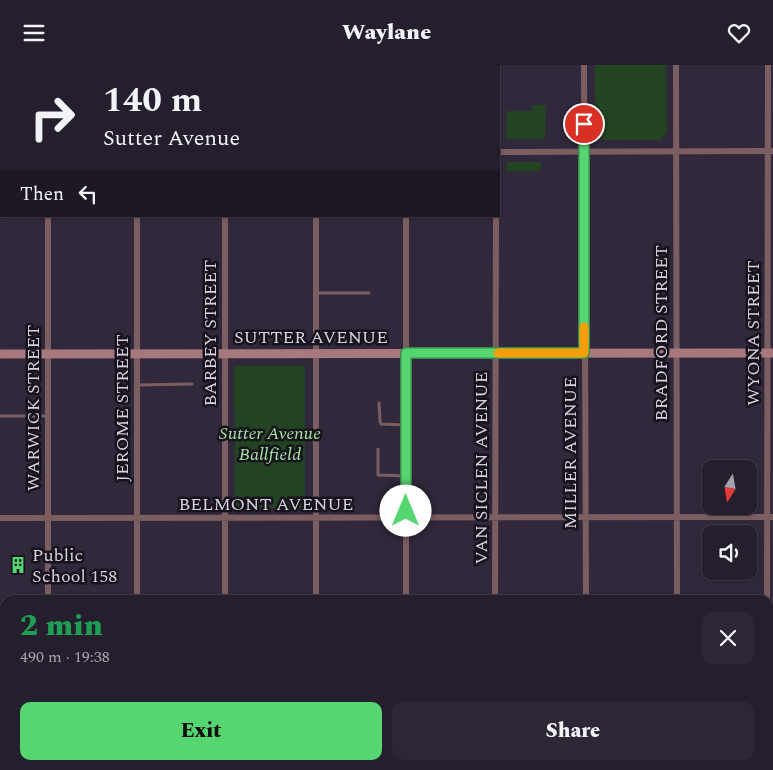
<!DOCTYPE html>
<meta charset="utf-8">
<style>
body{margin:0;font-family:Spectral,serif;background:#2d2735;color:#f1f3f6;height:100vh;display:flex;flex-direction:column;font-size:19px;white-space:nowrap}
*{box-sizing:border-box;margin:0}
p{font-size:16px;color:#a3a2aa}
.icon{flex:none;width:28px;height:28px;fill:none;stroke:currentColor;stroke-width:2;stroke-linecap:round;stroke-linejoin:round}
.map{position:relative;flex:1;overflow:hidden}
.side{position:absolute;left:0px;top:530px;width:774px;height:175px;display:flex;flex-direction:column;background:#251e2d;border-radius:15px 15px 0 0;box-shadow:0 1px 4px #0004,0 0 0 1px #423c49}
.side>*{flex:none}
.guide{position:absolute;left:0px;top:0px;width:500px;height:152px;box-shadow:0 1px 4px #0004,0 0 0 1px #423c49;background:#251e2d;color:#f1f3f6;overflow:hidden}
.needle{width:32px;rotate:191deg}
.buttons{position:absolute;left:702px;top:395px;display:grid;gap:10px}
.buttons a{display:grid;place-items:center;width:55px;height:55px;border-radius:10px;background:#251e2d;box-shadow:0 1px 4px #0004,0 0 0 1px #423c49;font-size:25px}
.pin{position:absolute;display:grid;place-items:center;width:42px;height:42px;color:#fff;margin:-21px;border:2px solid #fff;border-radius:50%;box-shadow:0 1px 5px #0007}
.me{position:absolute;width:55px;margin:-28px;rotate:0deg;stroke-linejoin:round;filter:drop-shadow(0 0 4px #0008)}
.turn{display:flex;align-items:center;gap:18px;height:105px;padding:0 20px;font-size:22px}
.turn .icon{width:65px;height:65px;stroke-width:2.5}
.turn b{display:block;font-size:35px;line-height:42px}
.then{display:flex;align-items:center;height:48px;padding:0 20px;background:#0003;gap:10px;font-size:19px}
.round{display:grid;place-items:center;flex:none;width:52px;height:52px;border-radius:10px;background:#2d2735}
.overview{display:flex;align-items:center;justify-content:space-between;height:85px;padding:0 20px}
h1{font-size:30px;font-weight:800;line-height:38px;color:#1e9e55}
.button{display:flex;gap:10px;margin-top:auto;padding:10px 20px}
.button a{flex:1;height:58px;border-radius:10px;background:#56d671;color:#111;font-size:20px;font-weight:800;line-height:58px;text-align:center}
.button a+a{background:#2d2735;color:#f1f3f6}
header{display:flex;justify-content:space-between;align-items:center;height:65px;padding:0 20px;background:#251e2d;font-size:22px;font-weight:800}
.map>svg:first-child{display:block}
</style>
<header><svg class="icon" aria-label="menu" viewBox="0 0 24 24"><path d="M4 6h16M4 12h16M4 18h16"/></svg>Waylane<svg class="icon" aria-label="heart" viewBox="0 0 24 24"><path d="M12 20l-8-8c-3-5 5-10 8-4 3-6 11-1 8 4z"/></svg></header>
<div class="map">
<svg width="773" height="705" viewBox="0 0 773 705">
<rect width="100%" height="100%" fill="#31283c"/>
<!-- green -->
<path fill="#234422" d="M595 0H666L667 67 661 75H604L595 67Z
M532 40H546L545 74H506L507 46H531Z
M507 97H541V106H506Z
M234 301H305V443H235Z"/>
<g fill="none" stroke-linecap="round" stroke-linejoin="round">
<!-- lane -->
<path stroke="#7b5e60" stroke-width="3" d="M316 228H369
M138 320 192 319
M379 338 380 356 381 359 405 360
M0 351H48
M378 384V410L406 411"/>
<!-- street -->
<path stroke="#7b5e60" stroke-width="6" d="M48 0V1
M137 0V1
M316 0V1
M406 0V1
M496 0V1
M584 0 586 535
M676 0 677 535
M225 1V0
M0 87H1
M499 87 773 86
M48 151V535
M137 151V535
M225 151V535
M316 151V535
M406 151V535
M0 453 773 452
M495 535 496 151
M767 535 768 0
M48 700V705
M137 700V705
M226 700V705
M406 700V705
M496 700V705
M586 700V705
M676 700V705
M316 705V700
M767 705V700"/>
<!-- secondary -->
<path stroke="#a7797c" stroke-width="9" d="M0 289 773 288
M769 619H773
M0 620H5"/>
</g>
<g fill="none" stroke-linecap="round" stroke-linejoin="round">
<!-- route casing -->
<g stroke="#388b49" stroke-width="12">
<path id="route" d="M406 446V288H584V59"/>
</g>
<!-- route -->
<use href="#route" stroke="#56d671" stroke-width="9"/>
<!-- slow -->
<path stroke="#f59e0b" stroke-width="9" d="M498 288H584V262"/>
</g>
<!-- icons -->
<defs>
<g id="building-bare" transform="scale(1.35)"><path d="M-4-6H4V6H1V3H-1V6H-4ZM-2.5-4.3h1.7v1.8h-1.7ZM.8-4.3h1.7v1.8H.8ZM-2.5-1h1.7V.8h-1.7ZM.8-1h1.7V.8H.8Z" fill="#56d671" stroke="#17131c" stroke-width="2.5" paint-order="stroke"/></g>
</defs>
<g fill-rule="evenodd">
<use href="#building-bare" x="18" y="500"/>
</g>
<g text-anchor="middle" stroke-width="5" stroke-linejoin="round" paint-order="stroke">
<!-- street labels -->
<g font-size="18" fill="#d6d1de" stroke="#17131c">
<text transform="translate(210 268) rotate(-90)" y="6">BARBEY STREET</text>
<text transform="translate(661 268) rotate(-90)" y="6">BRADFORD STREET</text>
<text transform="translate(753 268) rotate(-90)" y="6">WYONA STREET</text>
<text x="311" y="278">SUTTER AVENUE</text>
<text transform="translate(33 343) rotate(-90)" y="6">WARWICK STREET</text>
<text transform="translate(122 343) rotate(-90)" y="6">JEROME STREET</text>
<text transform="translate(570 388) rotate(-90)" y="6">MILLER AVENUE</text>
<text transform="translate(481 403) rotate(-90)" y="6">VAN SICLEN AVENUE</text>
<text x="266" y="445">BELMONT AVENUE</text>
</g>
<!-- park labels -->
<g font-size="18" font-style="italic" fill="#a3e4a0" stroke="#17131c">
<text x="270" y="374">Sutter Avenue<tspan x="270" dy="21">Ballfield</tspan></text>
</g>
<!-- poi labels -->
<g font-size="18" fill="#d6d1de" stroke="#17131c" text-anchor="start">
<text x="32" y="496">Public<tspan x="32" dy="21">School 158</tspan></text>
</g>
</g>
</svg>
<div class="buttons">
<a><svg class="needle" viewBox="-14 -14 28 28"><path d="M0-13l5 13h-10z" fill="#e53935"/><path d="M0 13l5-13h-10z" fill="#a3a2aa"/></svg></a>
<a><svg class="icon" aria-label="sound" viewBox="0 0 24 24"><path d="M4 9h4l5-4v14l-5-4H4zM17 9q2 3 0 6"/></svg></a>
</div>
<div class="pin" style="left:584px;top:59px;background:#d93025"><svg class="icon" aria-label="arrive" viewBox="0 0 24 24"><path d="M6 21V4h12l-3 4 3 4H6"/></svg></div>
<svg class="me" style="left:406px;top:446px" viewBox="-20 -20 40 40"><circle r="19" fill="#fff"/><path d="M0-13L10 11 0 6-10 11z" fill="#56d671"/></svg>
<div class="guide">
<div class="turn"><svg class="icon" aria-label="right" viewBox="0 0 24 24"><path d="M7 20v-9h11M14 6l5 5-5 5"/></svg><div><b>140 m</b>Sutter Avenue</div></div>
<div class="then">Then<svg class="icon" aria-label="left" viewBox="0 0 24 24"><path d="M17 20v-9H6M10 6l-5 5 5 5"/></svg></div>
</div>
<section class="side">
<div class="overview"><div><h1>2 min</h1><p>490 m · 19:38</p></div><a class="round"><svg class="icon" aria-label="close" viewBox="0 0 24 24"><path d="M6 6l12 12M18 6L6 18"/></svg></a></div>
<div class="button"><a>Exit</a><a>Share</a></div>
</section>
</div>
